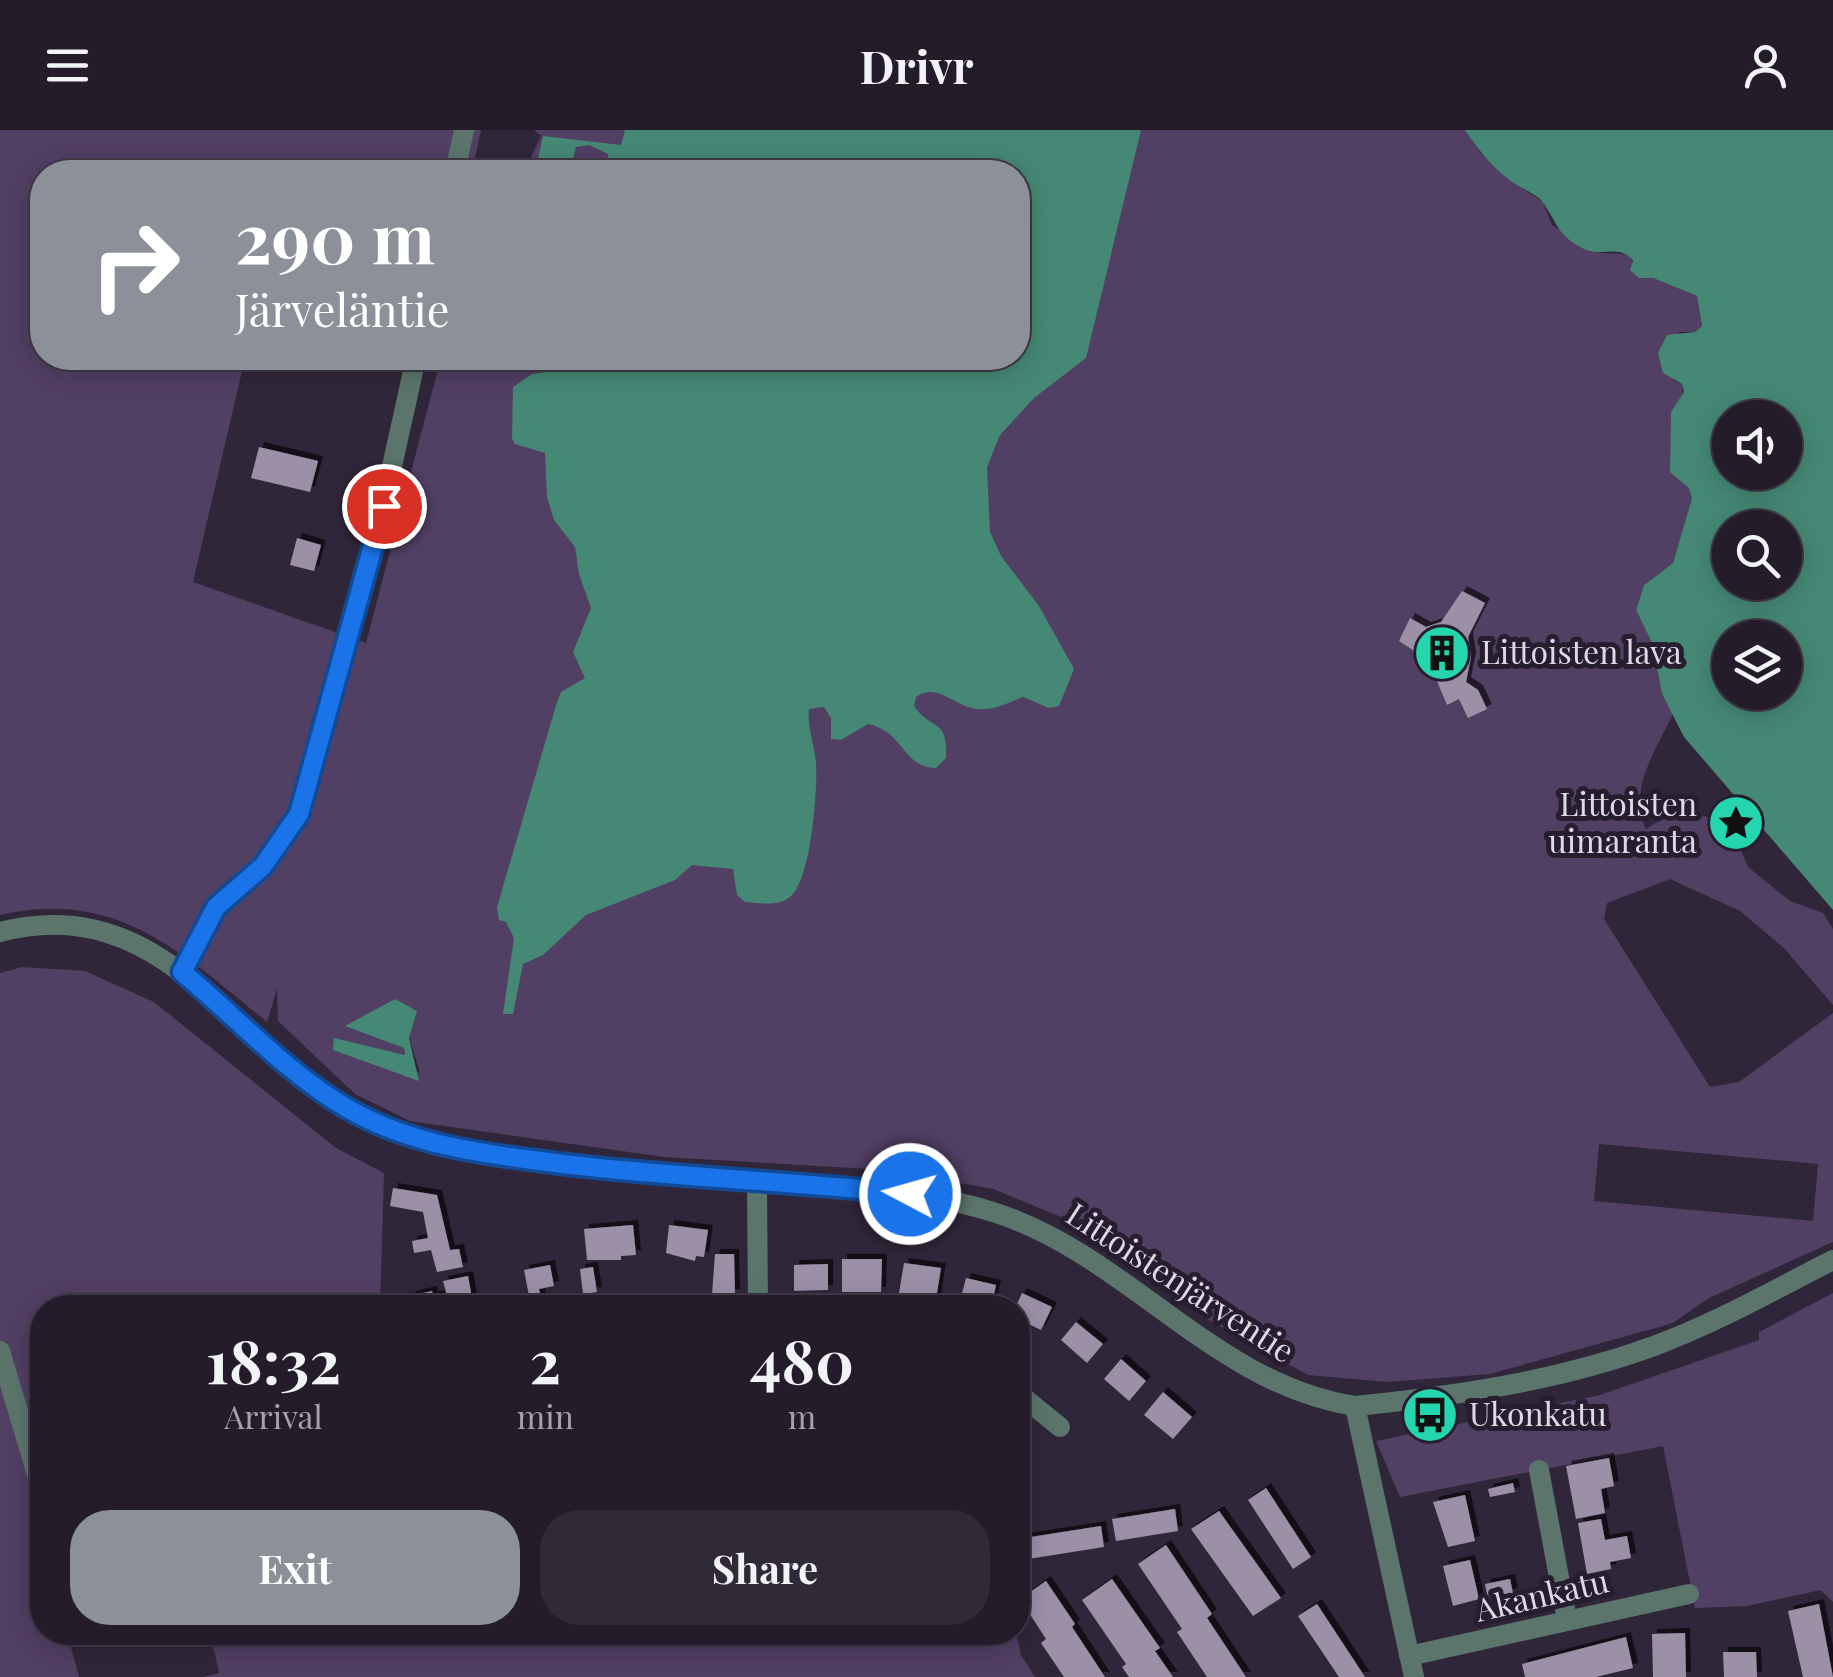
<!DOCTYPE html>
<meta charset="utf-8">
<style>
body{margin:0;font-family:"Playfair Display",serif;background:#302937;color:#f1f3f6;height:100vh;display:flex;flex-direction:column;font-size:38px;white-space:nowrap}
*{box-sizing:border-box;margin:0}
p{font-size:32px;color:#a3a1a9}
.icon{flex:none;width:55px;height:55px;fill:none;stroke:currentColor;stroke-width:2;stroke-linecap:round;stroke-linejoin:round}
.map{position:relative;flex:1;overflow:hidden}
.side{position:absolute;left:30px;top:1165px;width:1000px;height:350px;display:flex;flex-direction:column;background:#241c2b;border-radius:40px;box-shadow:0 5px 25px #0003,0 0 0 2px #413a47}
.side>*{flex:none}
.banner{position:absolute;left:30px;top:30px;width:1000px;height:210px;border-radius:40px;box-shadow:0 5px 25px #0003,0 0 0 2px #413a47;background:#8c9099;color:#fff;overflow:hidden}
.controls{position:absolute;left:1712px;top:270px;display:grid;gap:20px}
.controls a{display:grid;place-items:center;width:90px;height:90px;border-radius:50%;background:#241c2b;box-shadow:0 5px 25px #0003,0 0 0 2px #413a47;font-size:50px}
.pin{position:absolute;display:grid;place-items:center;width:85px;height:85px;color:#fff;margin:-42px;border:5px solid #fff;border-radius:50%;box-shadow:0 2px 10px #0007}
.me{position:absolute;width:110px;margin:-55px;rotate:276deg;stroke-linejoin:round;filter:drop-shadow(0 0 8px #0008)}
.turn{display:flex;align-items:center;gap:35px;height:210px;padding:0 40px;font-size:45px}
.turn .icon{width:130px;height:130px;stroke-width:2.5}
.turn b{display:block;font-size:70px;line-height:85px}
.eta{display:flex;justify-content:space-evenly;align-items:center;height:170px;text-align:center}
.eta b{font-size:60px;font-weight:700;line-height:70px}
.cta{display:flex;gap:20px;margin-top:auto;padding:20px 40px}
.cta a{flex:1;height:115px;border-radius:40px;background:#8c9099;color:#fff;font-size:40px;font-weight:700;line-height:115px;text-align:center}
.cta a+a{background:#302937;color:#f1f3f6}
header{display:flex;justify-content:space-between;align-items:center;height:130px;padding:0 40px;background:#241c2b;font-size:45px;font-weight:700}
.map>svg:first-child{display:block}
</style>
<header><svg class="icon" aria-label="menu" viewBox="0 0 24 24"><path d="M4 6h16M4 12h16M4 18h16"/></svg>Drivr<svg class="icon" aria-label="person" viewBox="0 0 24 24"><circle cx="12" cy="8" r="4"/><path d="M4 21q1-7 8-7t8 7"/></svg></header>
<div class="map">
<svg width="1833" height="1547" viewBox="0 0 1833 1547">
<defs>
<filter id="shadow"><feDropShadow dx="5" dy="-5" stdDeviation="0" flood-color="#0009"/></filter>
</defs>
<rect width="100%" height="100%" fill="#302639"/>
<!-- green -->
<path fill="#523f64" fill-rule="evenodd" d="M0 0H481L472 42H329L292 31 288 42H42V228H245L193 452 366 513 441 228H1018V42H524L541 6 534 0H1465L1480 22 1510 50 1543 72 1552 95 1600 123 1629 124 1639 148H1653L1697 166 1702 196 1695 202H1679L1673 250 1682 254 1683 267 1678 274 1692 368 1673 433 1644 455 1636 480 1652 513 1662 564 1673 584C1656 620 1627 661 1646 699L1675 681 1708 687 1735 707 1748 737 1790 771 1823 783 1833 799V875L1784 818 1740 781 1670 749 1607 773 1604 789 1710 957 1739 952 1833 883V1112L1709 1168 1673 1193 1490 1244 1387 1252 1308 1245 1212 1192 1066 1089 993 1059 889 1040 664 1027 410 991 355 964 278 891 277 859 267 892C182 823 117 758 0 785ZM363 902 409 907 420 943 335 909 405 925 404 918ZM1599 1014 1818 1034 1813 1091 1594 1071Z
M22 837 85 841 154 872 336 1018 384 1043 380 1177 42 1178V1502L67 1503 79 1547H0V843Z
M1833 1163V1472L1821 1460 1747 1476 1695 1478 1663 1316 1400 1367 1376 1311 1600 1265 1759 1210V1202Z
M210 1502 1016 1503 1021 1525 1035 1547H203L219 1543Z"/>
<!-- water -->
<path fill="#458875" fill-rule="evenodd" d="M625 0H1141L1086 228 1034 268 1000 305 987 337 990 402 1001 426 1039 476 1074 539 1059 576 1049 578 1023 567C1007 573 993 581 976 579 954 576 937 552 916 567L914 576C932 602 948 587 946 628L936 638C903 638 904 601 868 594L841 610 831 609V588L824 577 809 579C807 596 814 614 816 632 818 658 811 752 790 767 777 777 760 773 745 772L737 765 733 739 692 735 675 750 586 785 543 825 523 834 513 884H503L514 808 506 792 499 790 497 777 557 572 561 562 585 548 573 522 591 478 579 444 575 417 554 390 547 367 545 323 515 314 512 309 513 257 532 244 555 241 561 228H1018V42H609L608 24 589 15 576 17 570 42H535L543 6 621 15Z
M1465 0H1833V780L1684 607 1662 564 1652 513 1636 480 1644 455 1673 433 1692 368 1689 358 1670 342 1671 282 1684 262 1682 254 1663 243 1658 223 1667 205 1695 202 1702 196 1697 166 1653 148H1639L1630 140 1633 131C1622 114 1601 127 1584 119 1558 106 1558 95 1544 74 1538 64 1522 59 1512 52 1493 38 1478 20 1465 0ZM1730 288H1785V342H1730ZM1730 398H1785V452H1730ZM1730 508H1785V562H1730Z
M395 869 417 881 409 908 419 951 333 920 334 908 405 925 404 918 345 896Z"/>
<!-- building -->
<path fill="#9c90a7" filter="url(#shadow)" d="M259 317 318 331 310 362 251 348Z
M297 408 321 415 314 441 290 435Z
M1462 461 1485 473 1468 507 1471 527 1466 552 1478 560 1487 579 1468 588 1459 569 1447 575 1437 551 1418 539 1413 520 1399 511 1410 488 1426 497 1441 492Z
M393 1058 437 1065 450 1120 459 1119 463 1137 437 1142 431 1120 414 1123 412 1111 428 1108 423 1082 390 1076Z
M633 1095 636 1125 621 1126V1130H587L584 1099Z
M669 1095 708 1100 704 1127 696 1126 695 1131 666 1123Z
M715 1124H734L735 1164H712Z
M842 1129H882L881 1162H842Z
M904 1133 941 1138 936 1169 899 1163Z
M828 1134V1160L794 1161V1135Z
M550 1135 554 1156 539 1159 541 1169 530 1171 524 1140Z
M593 1137 597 1162 583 1164 580 1139Z
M468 1146 472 1168 449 1173 443 1151Z
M966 1148 996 1155 991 1178 960 1171Z
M432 1161 433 1166 439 1165 444 1178H400L399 1174 412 1171 410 1166Z
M1022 1163 1052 1177 1041 1200 1018 1189 1015 1178Z
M1076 1192 1103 1214 1087 1233 1061 1210Z
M1121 1229 1146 1251 1129 1271 1104 1249Z
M1163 1262 1192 1287 1173 1309 1144 1285Z
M1609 1328 1614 1356 1601 1359 1605 1383 1576 1389 1566 1336Z
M1513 1353 1515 1362 1490 1367 1488 1359Z
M1266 1358 1311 1427 1293 1439 1248 1370Z
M1465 1365 1475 1411 1448 1417 1433 1372Z
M1175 1379 1178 1401 1116 1411 1112 1389Z
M1219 1381 1281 1468 1253 1486 1191 1399Z
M1601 1389 1605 1410 1627 1406 1631 1428 1610 1432 1611 1439 1587 1444 1578 1393Z
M1101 1396 1104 1417 1022 1430 1018 1409Z
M1166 1415 1212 1484 1207 1488 1246 1547H1207L1177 1502 1182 1499 1138 1434Z
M1470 1430 1479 1469 1453 1476 1443 1436Z
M1112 1449 1160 1518 1155 1521 1173 1547H1129L1122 1537 1126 1534 1082 1470Z
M1510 1449 1513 1463 1488 1469 1485 1454Z
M1046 1451 1075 1494 1072 1497 1105 1547H1064L1041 1513 1046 1509 1020 1469Z
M1317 1474 1365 1547H1339L1298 1486Z
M1819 1474 1833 1547H1803L1788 1481Z
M1685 1503 1686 1547H1653L1652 1504Z
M1626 1507 1633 1538 1596 1547H1525L1522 1534Z
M1723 1522H1756L1757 1547H1724Z"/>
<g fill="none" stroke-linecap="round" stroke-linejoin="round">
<!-- minor -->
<path stroke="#5b756d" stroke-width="20" d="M455 42 464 0
M0 802C163 760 230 913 348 979 407 1012 476 1023 543 1031 613 1040 683 1048 754 1052 834 1057 916 1058 993 1082 1127 1124 1213 1254 1355 1276 1455 1266 1558 1251 1654 1216 1716 1193 1774 1160 1833 1130
M182 841 216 777 263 736 299 685 375 413 416 228
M757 1052 758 1178
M0 1221 42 1361
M1018 1263 1060 1297
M1355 1276 1414 1547
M1539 1340 1567 1490
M1409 1526 1689 1464"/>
</g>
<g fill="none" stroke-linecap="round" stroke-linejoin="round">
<!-- route casing -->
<g stroke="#114b97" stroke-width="25">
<path id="route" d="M384 376 299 684 263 736 216 777 182 842C235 886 286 942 345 977 410 1016 490 1025 563 1034 679 1048 795 1051 910 1064"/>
</g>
<!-- route -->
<use href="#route" stroke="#1a73e8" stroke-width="18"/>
</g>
<!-- icons -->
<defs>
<g id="building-disc" transform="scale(2.875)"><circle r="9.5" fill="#25d5ae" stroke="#261d2e"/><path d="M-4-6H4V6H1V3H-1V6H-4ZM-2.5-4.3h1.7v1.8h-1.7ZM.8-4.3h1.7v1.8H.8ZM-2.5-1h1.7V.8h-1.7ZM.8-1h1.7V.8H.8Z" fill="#111"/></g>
<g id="sight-disc" transform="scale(2.875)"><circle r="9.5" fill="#25d5ae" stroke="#261d2e"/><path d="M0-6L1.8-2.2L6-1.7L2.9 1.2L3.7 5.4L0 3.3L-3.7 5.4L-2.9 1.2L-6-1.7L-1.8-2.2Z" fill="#111"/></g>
<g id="bus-disc" transform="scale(2.875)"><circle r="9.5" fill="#25d5ae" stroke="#261d2e"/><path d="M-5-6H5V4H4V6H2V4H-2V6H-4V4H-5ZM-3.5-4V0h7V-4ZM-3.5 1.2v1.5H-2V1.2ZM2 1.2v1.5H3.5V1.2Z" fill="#111"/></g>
</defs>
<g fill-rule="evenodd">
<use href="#building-disc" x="1442" y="523"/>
<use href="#sight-disc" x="1736" y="693"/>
<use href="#bus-disc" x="1430" y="1285"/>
</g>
<g text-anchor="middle" stroke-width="10" stroke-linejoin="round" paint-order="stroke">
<!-- poi labels -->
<g font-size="32" fill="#dfd9e6" stroke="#261d2e" text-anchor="start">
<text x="1481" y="534">Littoisten lava</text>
<text x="1697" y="686" text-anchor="end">Littoisten<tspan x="1697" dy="37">uimaranta</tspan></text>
<text x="1469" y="1296">Ukonkatu</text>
</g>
<!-- street labels -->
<g font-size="32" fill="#dfd9e6" stroke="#261d2e">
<text transform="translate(1180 1153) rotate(33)" y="11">Littoistenjärventie</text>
<text transform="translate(1542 1466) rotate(-13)" y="11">Akankatu</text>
</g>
</g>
</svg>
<div class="controls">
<a><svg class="icon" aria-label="sound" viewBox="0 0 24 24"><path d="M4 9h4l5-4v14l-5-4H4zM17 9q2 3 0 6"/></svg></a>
<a><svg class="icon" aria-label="search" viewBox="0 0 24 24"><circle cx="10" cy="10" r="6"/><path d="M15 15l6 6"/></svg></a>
<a><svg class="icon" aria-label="layers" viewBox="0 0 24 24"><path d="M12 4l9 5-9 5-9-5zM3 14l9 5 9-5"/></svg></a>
</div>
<div class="pin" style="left:384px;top:376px;background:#d93025"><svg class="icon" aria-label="arrive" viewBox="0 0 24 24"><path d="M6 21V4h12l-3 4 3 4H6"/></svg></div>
<svg class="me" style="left:910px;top:1064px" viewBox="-20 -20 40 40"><circle r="17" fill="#1a73e8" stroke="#fff" stroke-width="3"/><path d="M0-11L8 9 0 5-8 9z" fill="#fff"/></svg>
<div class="banner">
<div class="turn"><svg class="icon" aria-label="right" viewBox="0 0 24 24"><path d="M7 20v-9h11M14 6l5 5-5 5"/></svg><div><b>290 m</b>Järveläntie</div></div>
</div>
<section class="side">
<div class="eta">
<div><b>18:32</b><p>Arrival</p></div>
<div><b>2</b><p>min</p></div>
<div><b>480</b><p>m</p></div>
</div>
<div class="cta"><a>Exit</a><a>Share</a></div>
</section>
</div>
